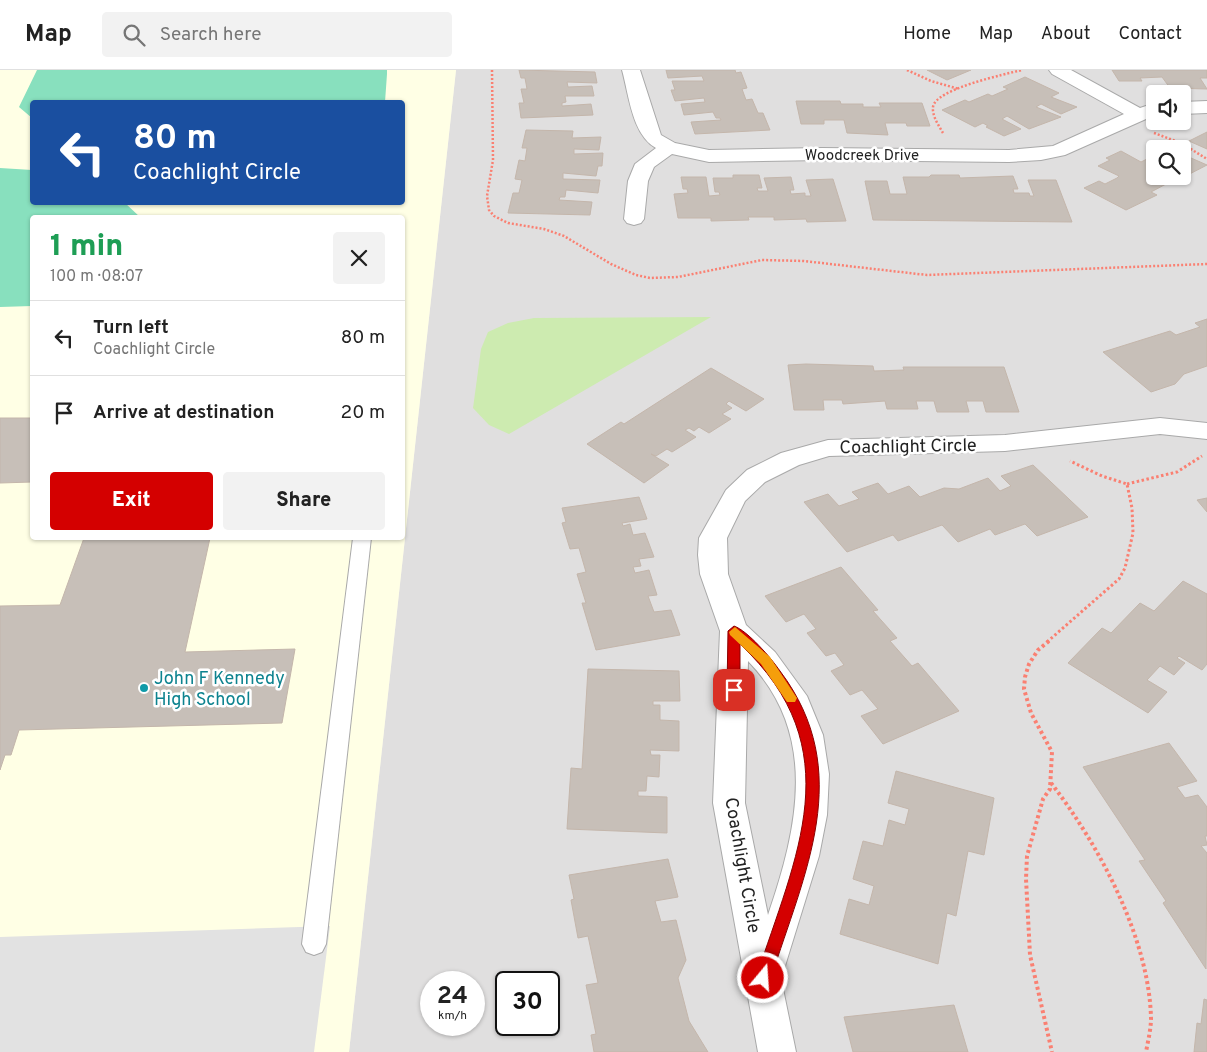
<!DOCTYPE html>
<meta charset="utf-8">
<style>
body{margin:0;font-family:Overpass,sans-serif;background:#f2f2f2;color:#222;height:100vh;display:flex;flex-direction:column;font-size:19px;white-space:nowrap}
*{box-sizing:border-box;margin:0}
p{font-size:16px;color:#767676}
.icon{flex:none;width:28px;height:28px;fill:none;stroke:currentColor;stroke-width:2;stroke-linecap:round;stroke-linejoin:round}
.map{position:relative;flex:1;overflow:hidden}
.details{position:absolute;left:30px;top:145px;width:375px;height:325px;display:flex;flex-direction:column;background:#fff;border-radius:5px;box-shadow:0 1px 4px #0004}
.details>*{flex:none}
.hud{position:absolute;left:30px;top:30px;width:375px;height:105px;border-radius:5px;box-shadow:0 1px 4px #0004;background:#1a4fa0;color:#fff;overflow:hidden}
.buttons{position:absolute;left:1146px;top:15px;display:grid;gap:10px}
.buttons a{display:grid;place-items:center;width:45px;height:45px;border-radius:5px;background:#fff;box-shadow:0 1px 4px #0004;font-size:25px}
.speed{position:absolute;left:420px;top:901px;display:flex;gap:10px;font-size:25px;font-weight:700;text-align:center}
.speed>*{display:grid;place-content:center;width:65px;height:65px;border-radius:50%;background:#fff;box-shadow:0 1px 4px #0004;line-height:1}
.speed small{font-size:12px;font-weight:400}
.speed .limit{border:2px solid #111;border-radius:8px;background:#fff;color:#111}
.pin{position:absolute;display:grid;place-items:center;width:42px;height:42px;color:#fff;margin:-21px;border-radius:10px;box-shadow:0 2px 8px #0006}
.me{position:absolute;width:55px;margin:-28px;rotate:18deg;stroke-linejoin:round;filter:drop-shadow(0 0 4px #0008)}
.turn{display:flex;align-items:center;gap:18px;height:105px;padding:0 20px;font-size:22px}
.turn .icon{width:65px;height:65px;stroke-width:2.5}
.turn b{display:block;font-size:35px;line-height:42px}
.round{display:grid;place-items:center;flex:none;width:52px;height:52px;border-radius:5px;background:#f2f2f2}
.head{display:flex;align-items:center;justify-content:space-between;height:85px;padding:0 20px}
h1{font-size:30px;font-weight:800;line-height:38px;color:#1e9e55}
.primary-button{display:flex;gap:10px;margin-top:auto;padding:10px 20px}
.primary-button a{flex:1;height:58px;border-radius:5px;background:#d40000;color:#fff;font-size:20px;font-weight:800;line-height:58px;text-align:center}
.primary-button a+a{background:#f2f2f2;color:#222}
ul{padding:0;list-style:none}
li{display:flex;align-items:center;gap:15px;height:75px;padding:0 20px;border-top:1px solid #e0e0e0}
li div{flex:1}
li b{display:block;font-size:19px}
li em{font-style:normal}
header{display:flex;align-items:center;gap:30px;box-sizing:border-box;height:70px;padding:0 25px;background:#fff;border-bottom:1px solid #e0e0e0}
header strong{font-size:24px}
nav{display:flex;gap:28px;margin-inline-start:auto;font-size:18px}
.search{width:350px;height:45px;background:#f2f2f2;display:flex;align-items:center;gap:12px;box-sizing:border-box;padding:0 18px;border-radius:5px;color:#767676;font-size:19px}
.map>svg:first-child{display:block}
</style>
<header>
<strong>Map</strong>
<div class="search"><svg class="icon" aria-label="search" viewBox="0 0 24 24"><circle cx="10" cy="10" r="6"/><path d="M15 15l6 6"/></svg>Search here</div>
<nav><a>Home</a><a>Map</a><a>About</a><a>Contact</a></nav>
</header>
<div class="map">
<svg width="1207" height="982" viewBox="0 0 1207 982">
<rect width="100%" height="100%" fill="#f2efe9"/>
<!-- residential -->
<path fill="#e0dfdf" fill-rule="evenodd" d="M456 0H1207V982H349ZM1155 24H1182V51H1155ZM1155 79H1182V106H1155ZM431 912H474V955H431ZM506 912H549V955H506Z"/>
<!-- education -->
<path fill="#ffffe5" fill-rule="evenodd" d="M0 0H456L349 982H0ZM32 32H402V132H32ZM32 148H402V468H32Z"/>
<!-- grass -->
<path fill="#cdebb0" d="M711 247 509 364 489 355 473 338 481 279 488 262 508 253 534 248Z"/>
<!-- pitch -->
<path fill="#88e0be" d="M37 0H387V4L385 32H32V48L19 37Z
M0 98 32 100V132L125 133 140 147 32 148V236L0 237Z"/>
<!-- parking -->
<path fill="#e2e2e2" d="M330 856 314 982H0V867Z"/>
<!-- building -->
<path fill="#c7bfb8" stroke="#c4b6ab" d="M519 0 595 2 597 13 567 12 568 17 592 16 594 26H565L566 32 562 33V36L591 34 593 45 521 48 519 33H524L521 19H527L525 8H521Z
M666 0H735L736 3 741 2 747 18 742 19 746 30 752 29 758 43H763L770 60 695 64 691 52 721 50 720 48H716L713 42 684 45 681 34 705 32 704 28 675 31 671 20H675L672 11H704L702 6 668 8Z
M927 0H971L947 10Z
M1112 0H1207V8H1200L1207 19 1170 18 1162 7 1140 8 1142 11H1119Z
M1025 7 1059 23 1051 27 1077 37 1061 44 1041 34 1036 37 1061 47 1029 59 1007 46 1002 49 1021 59 1004 66 986 57 988 56 983 53 975 57 942 40 965 30 969 32 988 24 992 26 1008 19 1003 17Z
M796 31H840L841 34H863V37H881L879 33H922L930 56H907L906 53H885L888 65 847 63 844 50H824V54H801Z
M526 60 573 61 572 68 601 67 599 80 574 79V84L603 83 602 96H598L596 106 563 103V109L600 110 598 123 566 120 565 127H560L559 130 592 132 590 145 508 143 513 123H519L522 110 515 109 519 90 525 91 527 78H522Z
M1207 62V79L1189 71Z
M1121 81 1141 92 1155 85V106H1182V84L1207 95 1178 110 1172 106 1161 112 1166 114 1151 122 1157 125 1126 140 1084 118 1099 111 1105 114 1117 108 1119 106 1098 96 1110 90 1106 88Z
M733 105H759L762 118H757L758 121H768L764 108 791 107 794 120H790L791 124 805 123V126H811L806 110 833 109 846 151 807 152 806 149 774 150V147H748L749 150 711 151V148H678L674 124 688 123 687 119H683L681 107H706L709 126 720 125 719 122H715L713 108H733Z
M931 105H959L960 108 1013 106 1018 119H1013L1014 123H1029L1030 126H1034L1028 110H1056L1072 152 873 150 865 111H887L890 124H907L903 107H929Z
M1207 249V296L1184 304 1175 314 1151 322 1103 282 1170 261 1176 265 1200 257 1195 253Z
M806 294 873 296 874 301 904 300 903 297H1004L1019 342H986L983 331H966L969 342H937L934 331H916L918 339H887L885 331 843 334 842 330H823L824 340H794L788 295Z
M711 298 764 329 746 341 729 331 726 334 732 338 722 344 731 349 709 363 699 357 694 361 689 358 685 360 696 367 672 382 667 379 656 386 651 384 669 395 644 413 587 374 621 352 624 354Z
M0 348H32V412L0 413Z
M1033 395 1088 447 1037 466 1025 454 995 465 990 459 958 472 942 455 898 471 893 465 847 482 804 432 828 424 839 436 859 429 852 422 878 413 888 424 909 416 920 427 944 418 959 419 988 408 1000 421 1011 416 1001 406Z
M639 427 647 449 622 453 623 456 630 454 633 465 645 463 654 487 639 489 641 496 633 497 635 503 649 500 657 525 648 526 654 542 671 540 680 565 596 580 582 533H586L577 504 586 502 579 478 570 479 562 453 566 452 562 438Z
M1207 428V442L1197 430Z
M84 468H210L185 582 295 579 282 653 19 660 11 685H5L0 700V536L60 535Z
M841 497 878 540 873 541 897 568 890 571 912 596 918 593 959 641 883 674 861 646 878 639 862 620 850 625 831 601 844 595 835 583 826 586 807 563 816 559 804 544 786 552 765 526Z
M1183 511 1207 524V594L1202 600 1179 586 1177 588 1185 593 1174 605 1160 596 1147 610 1167 622 1148 643 1068 593 1102 558 1111 563 1140 533 1154 541Z
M588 599 679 601 680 631H653V635H660V650L679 651V681L650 680 651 685H660L659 707 647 706 646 721H638V726L667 727V763L567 759 571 698 582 699Z
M1169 673 1197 711 1177 717 1185 728 1198 725 1207 737V766H1205L1207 775 1201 776 1207 783 1206 899 1163 833 1166 831 1139 791 1145 790 1083 697Z
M896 701 994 728 984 785 968 781 956 846 947 843 938 894 840 864 849 829 869 835 874 816 853 809 863 771 883 776 889 750 905 755 909 739 888 733Z
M668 789 678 827 655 831 661 852 676 850 686 890 678 908 689 951 708 982H594L591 965 596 964 586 915 598 913 588 866 578 868 571 830 574 829 569 805Z
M1204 929 1207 930V982H1194L1197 953 1201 954Z
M954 935 968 982H853L844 947Z"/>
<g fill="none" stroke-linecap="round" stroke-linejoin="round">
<!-- service casing -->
<g stroke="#a9a9a9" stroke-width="2">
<path id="service" d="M353 468H371L326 874 322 882 314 885 306 882 302 874Z"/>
</g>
<!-- minor casing -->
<g stroke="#a9a9a9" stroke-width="2">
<path id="minor" d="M622 0H640L661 65 675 73 709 80 822 78 1009 80 1053 76 1124 44 1052 4 1049 0H1071L1140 38 1155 33V45L1065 85 1041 90 1009 92 822 90 709 92 672 84 654 97 648 111 644 149 641 153 634 155 627 153 624 149 628 111 635 94 656 78C632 65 629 25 622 0Z
M1207 31V43L1182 44V32Z
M1160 348 1207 353V369L1160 364 1005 381 829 386 799 395 765 412 745 431 727 468 728 504 746 555 775 582 807 626 823 665 829 704 827 745 819 786 781 909 796 982H758L713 733 720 561 700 504 698 485 699 468 726 420 747 400 781 383 828 370 1005 365ZM748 591C819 664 798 758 768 845L745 733Z"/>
</g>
<!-- path-far2 -->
<path stroke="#fa8072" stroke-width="2.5" stroke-dasharray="2 2" stroke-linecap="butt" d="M492 0 493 90 487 126 489 140 494 146 508 153 544 159 564 166 611 194 636 205 650 208 678 207 762 190 804 191 927 205 1207 194
M907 0 931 11 959 19
M943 63C939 56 932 46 933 37 935 19 1006 4 1022 0
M1154 63 1181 73 1207 89"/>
<!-- path-far1 -->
<path stroke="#fa8072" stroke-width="3" stroke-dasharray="2.5 2.5" stroke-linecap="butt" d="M1127 414 1177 402 1202 386
M1047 572 1119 509 1125 498 1133 463 1132 438 1127 414 1102 406 1070 391"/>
<!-- path -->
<path stroke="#fa8072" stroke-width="4" stroke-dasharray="3 3" stroke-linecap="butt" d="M1049 571 1038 580 1029 594 1025 607 1024 619 1031 643 1052 682 1050 719 1043 729 1027 786 1026 809 1030 885 1052 982
M1051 713C1099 775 1149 868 1151 948 1151 959 1148 971 1146 982"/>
<!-- service -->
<use href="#service" fill="#fff" fill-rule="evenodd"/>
<!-- minor -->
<use href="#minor" fill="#fff" fill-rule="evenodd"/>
</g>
<!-- route -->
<path fill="#d40000" stroke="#8a0000" d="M734 556C748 561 771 588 780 601 856 702 804 803 771 908L768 913 763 915 758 913 756 908C796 785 852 679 740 574V620L734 625 729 623 727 620 728 561Z"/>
<!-- slow -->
<path fill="#f59e0b" d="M735 557 770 587 795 625 797 628 795 632H787L761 594 730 565 729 562Z"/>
<!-- markers -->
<circle fill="#0f9aa8" stroke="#fff" stroke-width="2" cx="144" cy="618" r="5"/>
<g text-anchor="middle" stroke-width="5" stroke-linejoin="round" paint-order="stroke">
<!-- far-street labels -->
<g font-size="15" fill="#222" stroke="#fff">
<text x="862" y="90">Woodcreek Drive</text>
</g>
<!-- street labels -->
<g font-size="18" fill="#222" stroke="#fff">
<text transform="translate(908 376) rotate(-1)" y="6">Coachlight Circle</text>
<text transform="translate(743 795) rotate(80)" y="6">Coachlight Circle</text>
</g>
<!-- culture labels -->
<g font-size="18" fill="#0d838f" stroke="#fff" text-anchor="start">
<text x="154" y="614">John F Kennedy<tspan x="154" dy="21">High School</tspan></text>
</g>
</g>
</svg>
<div class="buttons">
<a><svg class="icon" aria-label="sound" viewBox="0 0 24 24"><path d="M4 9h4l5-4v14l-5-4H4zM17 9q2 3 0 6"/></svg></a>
<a><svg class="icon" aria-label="search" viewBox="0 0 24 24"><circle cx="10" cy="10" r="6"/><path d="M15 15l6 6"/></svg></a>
</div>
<div class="speed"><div>24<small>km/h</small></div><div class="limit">30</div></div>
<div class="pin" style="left:734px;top:620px;background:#d93025"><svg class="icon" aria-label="arrive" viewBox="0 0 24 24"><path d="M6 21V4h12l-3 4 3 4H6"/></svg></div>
<svg class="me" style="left:763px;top:908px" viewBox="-20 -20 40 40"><circle r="17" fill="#d40000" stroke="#fff" stroke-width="3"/><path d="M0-11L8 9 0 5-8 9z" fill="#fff"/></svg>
<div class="hud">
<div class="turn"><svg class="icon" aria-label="left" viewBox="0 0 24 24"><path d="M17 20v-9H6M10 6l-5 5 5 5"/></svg><div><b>80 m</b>Coachlight Circle</div></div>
</div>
<section class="details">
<div class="head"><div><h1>1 min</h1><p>100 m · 08:07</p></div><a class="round"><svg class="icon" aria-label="close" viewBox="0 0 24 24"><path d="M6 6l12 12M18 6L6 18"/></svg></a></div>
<ul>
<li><svg class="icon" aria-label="left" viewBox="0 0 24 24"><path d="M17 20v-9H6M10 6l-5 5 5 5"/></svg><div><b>Turn left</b><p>Coachlight Circle</p></div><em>80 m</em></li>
<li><svg class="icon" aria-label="arrive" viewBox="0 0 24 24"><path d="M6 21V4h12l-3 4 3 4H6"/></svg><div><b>Arrive at destination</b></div><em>20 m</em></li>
</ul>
<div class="primary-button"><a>Exit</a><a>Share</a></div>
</section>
</div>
